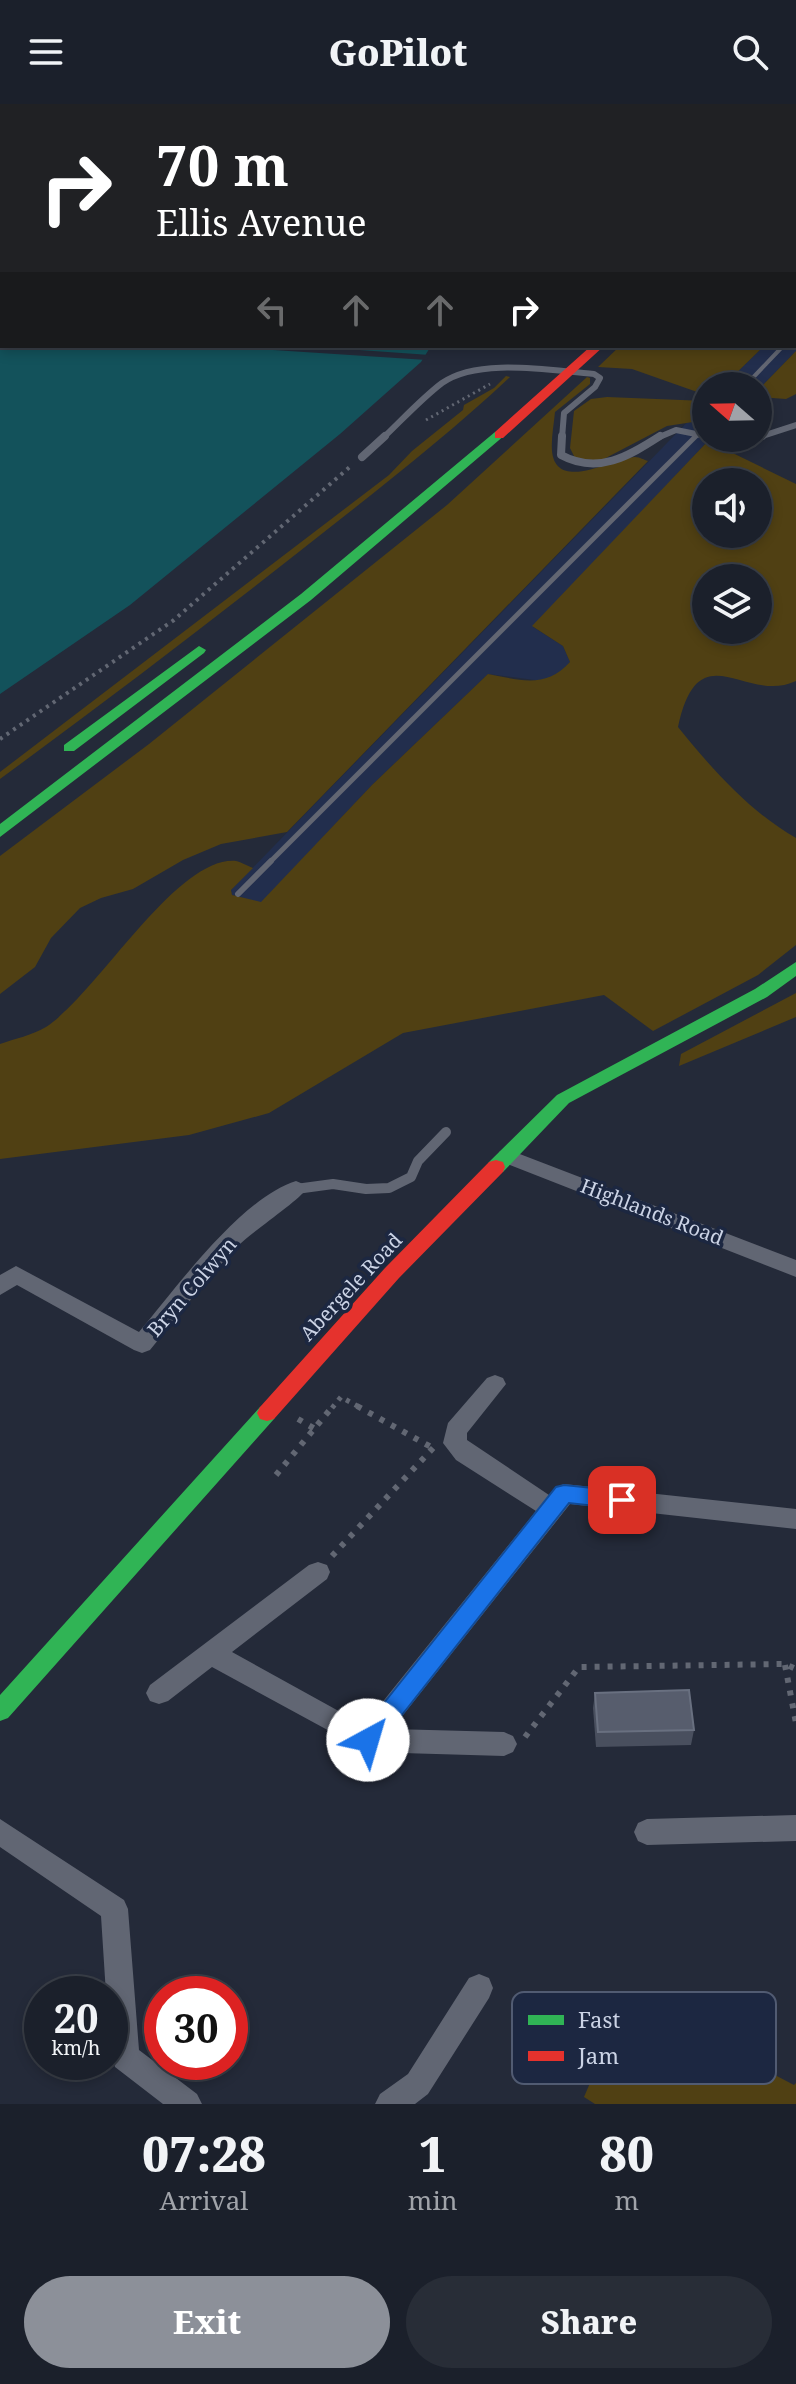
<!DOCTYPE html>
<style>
body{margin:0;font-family:"Noto Serif",serif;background:#282d37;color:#f1f3f6;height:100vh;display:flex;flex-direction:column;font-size:30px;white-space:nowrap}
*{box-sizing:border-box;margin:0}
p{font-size:26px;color:#a0a3a9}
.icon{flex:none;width:44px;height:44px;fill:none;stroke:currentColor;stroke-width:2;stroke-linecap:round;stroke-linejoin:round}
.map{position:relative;height:2000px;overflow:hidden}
.drawer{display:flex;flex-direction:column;background:#1b202b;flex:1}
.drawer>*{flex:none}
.banner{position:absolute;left:0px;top:0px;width:796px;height:244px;box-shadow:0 4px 12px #0003,0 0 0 2px #393e47;background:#202124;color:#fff;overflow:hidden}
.needle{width:52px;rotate:290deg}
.buttons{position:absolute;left:692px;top:268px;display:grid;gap:16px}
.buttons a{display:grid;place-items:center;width:80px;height:80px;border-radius:50%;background:#1b202b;box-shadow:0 4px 12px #0003,0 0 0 2px #393e47;font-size:40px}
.speed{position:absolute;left:24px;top:1872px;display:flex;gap:16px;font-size:40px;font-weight:700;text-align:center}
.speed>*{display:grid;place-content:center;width:104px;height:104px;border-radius:50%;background:#1b202b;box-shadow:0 4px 12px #0003,0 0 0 2px #393e47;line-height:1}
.speed small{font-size:20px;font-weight:400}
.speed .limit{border:12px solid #d22;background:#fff;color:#111}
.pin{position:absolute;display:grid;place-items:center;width:68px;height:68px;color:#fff;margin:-34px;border-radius:16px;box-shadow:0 4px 12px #0006}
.me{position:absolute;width:88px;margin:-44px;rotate:39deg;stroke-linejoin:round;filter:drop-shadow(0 0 6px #0008)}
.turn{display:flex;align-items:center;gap:28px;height:168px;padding:0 24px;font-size:36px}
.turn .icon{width:104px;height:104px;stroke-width:2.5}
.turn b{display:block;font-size:56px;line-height:68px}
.lanes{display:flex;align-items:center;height:76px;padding:0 24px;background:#0003;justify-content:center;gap:40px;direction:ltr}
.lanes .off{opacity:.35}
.eta{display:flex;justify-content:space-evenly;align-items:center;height:136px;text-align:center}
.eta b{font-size:48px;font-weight:800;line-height:56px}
.action{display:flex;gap:16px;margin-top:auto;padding:16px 24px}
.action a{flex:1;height:92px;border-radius:48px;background:#8c9099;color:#fff;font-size:32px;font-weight:800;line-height:92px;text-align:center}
.action a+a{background:#282d37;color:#f1f3f6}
header{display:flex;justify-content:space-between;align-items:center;height:104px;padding:0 24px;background:#1b202b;font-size:36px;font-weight:800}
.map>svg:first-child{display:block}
</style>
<header><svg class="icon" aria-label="menu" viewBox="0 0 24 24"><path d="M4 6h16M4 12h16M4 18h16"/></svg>GoPilot<svg class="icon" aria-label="search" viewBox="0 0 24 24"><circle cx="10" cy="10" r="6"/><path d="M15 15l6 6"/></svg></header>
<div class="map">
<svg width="796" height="2000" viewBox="0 0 796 2000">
<rect width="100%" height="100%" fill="#242a39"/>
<!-- built -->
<path fill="#222e4d" d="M796 209V247L758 286V282H723L764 242H794Z
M706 299V334H722L716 338 708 337 533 523 563 542 570 558 558 571 542 577 488 570 372 681 261 799 232 791 231 786Z"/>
<!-- green -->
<path fill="#504013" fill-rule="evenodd" d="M620 242H764L723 282H706V288L700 289 632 265 598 263Z
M796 247V290L786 295 758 293V286Z
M506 272 510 273C444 335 371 391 300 447 201 525 101 601 0 675V668L389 371 412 347 463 306 464 301 494 284Z
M587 273 590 274V280L555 308C554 320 551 334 552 347 556 390 616 353 635 353 640 353 644 356 648 357L287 728 221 740 183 756 133 785 101 794 80 804 51 834 35 863 0 890V752L149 640 447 401Z
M607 293 706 297V316L667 322 600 357 575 354 570 344 574 307 591 295Z
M708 337 796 380V577C745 601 699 526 678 623 711 664 750 708 796 734V841L758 871 653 927 604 891 403 929 269 1009 189 1031 0 1055V940C14 935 33 931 46 923 98 889 176 752 236 757 241 758 248 762 253 764L231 786 232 791 261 798 372 681 488 570C520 576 546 585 570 558L563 542 532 522ZM706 378H758V430H706ZM706 474H758V526H706Z
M796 889V913L679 962 681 950Z
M627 1893 794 1981 796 1979V2000H595L584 1993Z"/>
<!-- water -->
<path fill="#13525b" d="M0 0H673L2 2V242H431L421 258 340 330 130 501 0 590Z"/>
<!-- pier -->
<path fill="#242a39" d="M214 242H302L430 251 427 256Z"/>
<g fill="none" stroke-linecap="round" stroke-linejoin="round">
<!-- path-far3 -->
<path stroke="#626773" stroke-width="3" stroke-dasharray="2 4" stroke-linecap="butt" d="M712 2 715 0
M426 316 490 280"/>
<!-- path-far2 -->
<path stroke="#626773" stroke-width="4" stroke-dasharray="3 5" stroke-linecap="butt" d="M0 635 174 516 352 361"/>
<!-- path-far1 -->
<path stroke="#626773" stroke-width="5" stroke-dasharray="4 6" stroke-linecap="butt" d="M332 1304 341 1293 361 1304"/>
<!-- path -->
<path stroke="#626773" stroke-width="6" stroke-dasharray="5 8" stroke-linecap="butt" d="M357 1302 431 1343
M298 1315 315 1325
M276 1371 333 1302
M332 1452 434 1343
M785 1561 796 1619
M525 1633 579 1563 785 1560 796 1565"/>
<!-- lane-far2 -->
<path stroke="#616673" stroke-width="6" d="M383 334C402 316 421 295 442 279 479 253 551 267 594 270L600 274 595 283 564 309 562 334
M657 334 676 326 706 332
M756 334 796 321"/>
<!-- lane-far1 -->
<path stroke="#616673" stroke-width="8" d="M562 332 561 351C598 371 629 352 660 332
M713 334 738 337 762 332
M362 353 385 332"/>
<!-- lane -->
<path stroke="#616673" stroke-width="10" d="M296 1085 333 1080 366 1085 389 1084 411 1073 418 1057 446 1028"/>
<!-- street -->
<path fill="#616673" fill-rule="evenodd" d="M507 1045 796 1156V1173L500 1057 497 1052 500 1047Z
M296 1077 303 1080 306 1085C300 1096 253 1127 239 1141 207 1173 179 1211 150 1246L142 1249 134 1246 17 1181 0 1191V1171L16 1162 139 1228C176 1184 241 1094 296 1077Z
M495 1271 503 1274 506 1280 467 1329V1336L549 1391 556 1383 564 1380 796 1405V1425L570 1400 392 1625 504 1628 513 1632 517 1640 513 1648 504 1652 368 1648 212 1563 168 1597 159 1600 150 1597 146 1589 150 1581 309 1461 318 1458 327 1461 330 1468 327 1475 232 1548 364 1621 536 1407 456 1356 443 1339 448 1319 487 1274Z
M796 1711V1737L647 1741 638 1737 634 1728 638 1719 647 1715Z
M0 1715 124 1796 128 1805 139 1946 197 1990 202 2000H163L115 1963 110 1944V1890H106L101 1812 0 1743Z
M479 1870 489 1874 493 1884 489 1894 428 1990 415 2000H375L380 1990 408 1970 469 1874Z"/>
<!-- fast -->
<path fill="#30b455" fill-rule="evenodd" d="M782 0H793L781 2Z
M495 328 505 331 311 496 0 733V720L301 490Z
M199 542 206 546 204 549 74 647H64V641Z
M796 858V872L767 893 569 999 503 1068H489L487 1063 489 1058 557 991 755 885Z
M267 1301 274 1303 277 1309 274 1315 8 1614 0 1617V1591L260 1303Z"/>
<!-- jam -->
<path fill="#e5322d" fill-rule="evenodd" d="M794 46H796L794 54Z
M591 242H604L503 334H495V328Z
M496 1056 503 1058 505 1063 503 1068 399 1174 274 1315 267 1317 260 1315 257 1309 260 1303 385 1164 489 1058Z"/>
<!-- rail-far2 -->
<path stroke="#626672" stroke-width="4" d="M745 282 783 242
M694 334 706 322"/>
<!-- rail-far1 -->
<path stroke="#626672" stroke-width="5" d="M269 759 696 332"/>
<!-- rail -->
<path stroke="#626672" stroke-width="6" d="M238 790 271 757"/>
</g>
<!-- wall -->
<path fill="#494f5e" d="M595 1589 694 1626 691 1641 596 1643 593 1604Z"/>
<!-- building -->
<path fill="#575d6d" stroke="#697080" stroke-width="2" d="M689 1586 694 1626 598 1628 595 1589Z"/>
<!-- route -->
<path fill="#1a73e8" stroke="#114b97" stroke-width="2" d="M564 1381 622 1387 630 1390 633 1396 630 1402 622 1405 569 1399 376 1644 368 1647 360 1644 356 1636 360 1629 556 1383Z"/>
<g text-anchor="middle" stroke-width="7" stroke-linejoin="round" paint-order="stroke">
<!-- street labels -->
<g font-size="20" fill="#cbd3e5" stroke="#1c2741">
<text transform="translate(652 1108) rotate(21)" y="7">Highlands Road</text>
<text transform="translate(192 1183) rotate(-49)" y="7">Bryn Colwyn</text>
<text transform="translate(351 1183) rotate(-47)" y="7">Abergele Road</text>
</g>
</g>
<!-- legend -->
<rect x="512" y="1888" width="264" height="92" rx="12" fill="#1c2741" stroke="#515b72" stroke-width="2"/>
<rect x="528" y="1911" width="36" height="10" fill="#30b455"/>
<rect x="528" y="1947" width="36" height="10" fill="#e5322d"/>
<g font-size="22" fill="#cbd3e5">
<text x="578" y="1924">Fast</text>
<text x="578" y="1960">Jam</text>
</g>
</svg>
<div class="buttons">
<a><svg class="needle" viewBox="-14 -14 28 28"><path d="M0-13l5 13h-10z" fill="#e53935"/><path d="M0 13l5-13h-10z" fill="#a0a3a9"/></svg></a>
<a><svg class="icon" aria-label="sound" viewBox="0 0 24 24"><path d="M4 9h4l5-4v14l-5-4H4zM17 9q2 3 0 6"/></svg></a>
<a><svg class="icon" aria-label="layers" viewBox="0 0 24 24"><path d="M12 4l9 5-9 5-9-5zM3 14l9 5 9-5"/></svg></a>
</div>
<div class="speed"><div>20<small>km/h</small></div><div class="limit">30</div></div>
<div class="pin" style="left:622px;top:1396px;background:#d93025"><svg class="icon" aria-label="arrive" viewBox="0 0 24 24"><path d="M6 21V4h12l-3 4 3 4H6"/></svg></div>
<svg class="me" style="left:368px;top:1636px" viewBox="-20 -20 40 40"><circle r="19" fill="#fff"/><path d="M0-13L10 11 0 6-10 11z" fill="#1a73e8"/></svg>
<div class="banner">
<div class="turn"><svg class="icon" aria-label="right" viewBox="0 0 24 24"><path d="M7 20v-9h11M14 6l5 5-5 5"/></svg><div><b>70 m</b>Ellis Avenue</div></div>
<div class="lanes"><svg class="icon off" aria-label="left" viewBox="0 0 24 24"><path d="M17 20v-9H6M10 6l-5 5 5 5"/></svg><svg class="icon off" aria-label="ahead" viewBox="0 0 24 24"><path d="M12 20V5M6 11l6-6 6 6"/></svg><svg class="icon off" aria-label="ahead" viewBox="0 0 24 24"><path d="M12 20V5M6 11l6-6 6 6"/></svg><svg class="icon" aria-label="right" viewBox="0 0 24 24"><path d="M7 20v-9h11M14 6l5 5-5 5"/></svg></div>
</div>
</div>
<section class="drawer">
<div class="eta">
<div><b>07:28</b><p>Arrival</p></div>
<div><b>1</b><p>min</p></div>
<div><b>80</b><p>m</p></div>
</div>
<div class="action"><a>Exit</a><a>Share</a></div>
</section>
